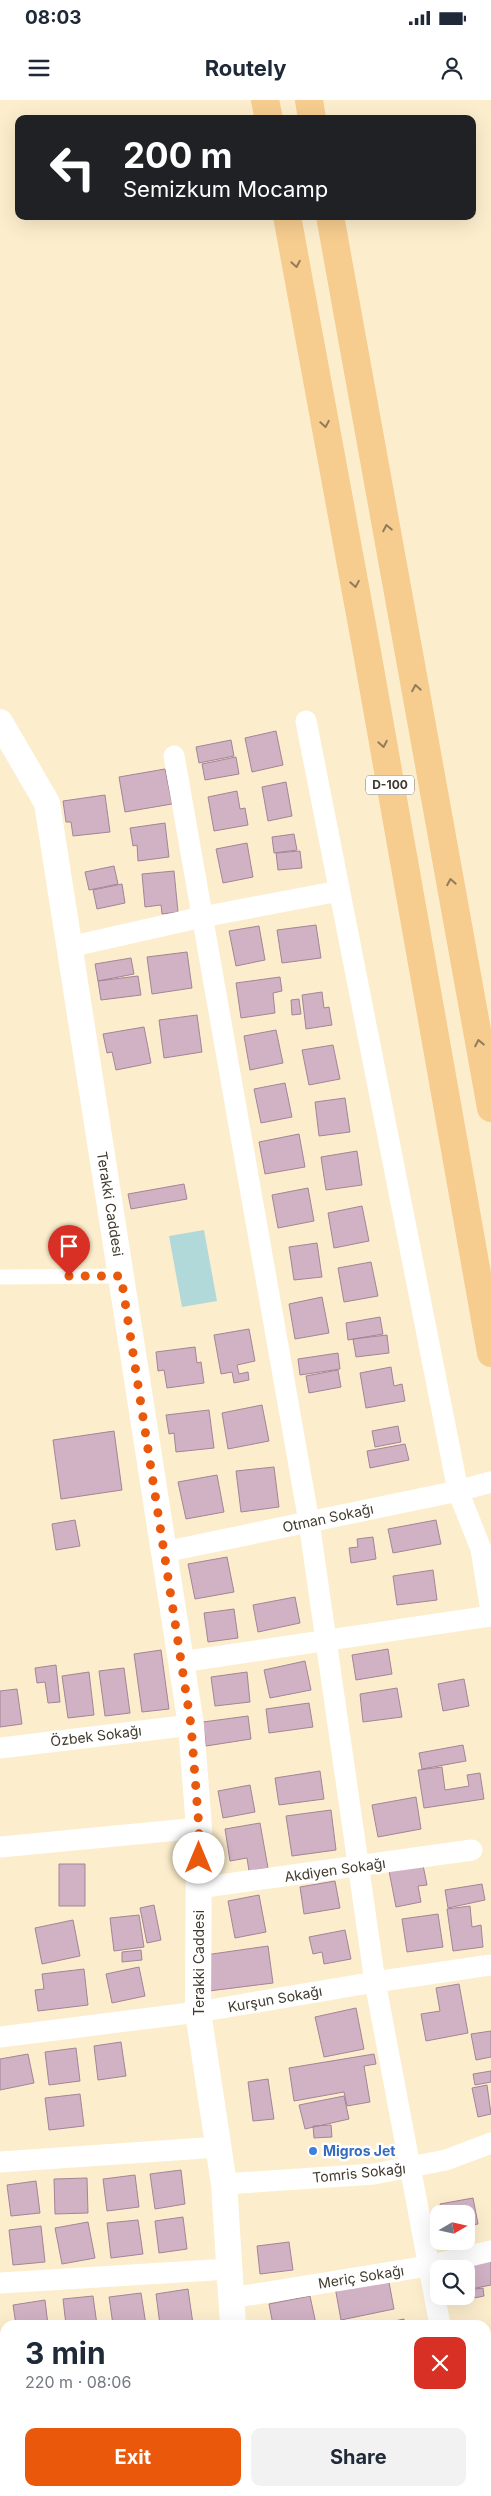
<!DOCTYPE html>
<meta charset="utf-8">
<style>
body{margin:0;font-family:Inter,sans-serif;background:#f2f2f3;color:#1f2937;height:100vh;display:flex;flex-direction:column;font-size:19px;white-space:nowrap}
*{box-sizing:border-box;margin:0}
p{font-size:16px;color:#747a83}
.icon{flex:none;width:28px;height:28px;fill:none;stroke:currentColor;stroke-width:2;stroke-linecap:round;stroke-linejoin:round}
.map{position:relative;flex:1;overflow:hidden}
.details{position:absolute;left:0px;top:2220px;width:491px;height:176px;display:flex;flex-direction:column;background:#fff;border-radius:15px 15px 0 0;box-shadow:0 5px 20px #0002}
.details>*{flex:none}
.hud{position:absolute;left:15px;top:15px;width:461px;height:105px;border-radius:10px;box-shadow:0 5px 20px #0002;background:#202124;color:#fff;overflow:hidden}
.needle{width:32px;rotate:81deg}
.buttons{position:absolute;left:430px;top:2105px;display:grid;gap:10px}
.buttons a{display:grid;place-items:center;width:45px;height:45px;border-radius:10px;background:#fff;box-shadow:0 5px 20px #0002;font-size:25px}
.pin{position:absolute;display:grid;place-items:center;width:42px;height:42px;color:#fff;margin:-51px -21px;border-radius:50% 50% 50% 0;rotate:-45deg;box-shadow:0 0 5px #0007}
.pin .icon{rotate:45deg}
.me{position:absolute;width:55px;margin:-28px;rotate:0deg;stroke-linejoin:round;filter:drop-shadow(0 0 4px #0008)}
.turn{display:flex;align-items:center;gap:18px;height:105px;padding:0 25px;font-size:22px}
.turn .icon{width:65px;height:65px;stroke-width:2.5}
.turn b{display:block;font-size:35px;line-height:42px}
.round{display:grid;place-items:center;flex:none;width:52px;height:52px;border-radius:10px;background:#f2f2f3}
.head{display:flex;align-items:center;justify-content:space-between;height:85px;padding:0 25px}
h1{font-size:30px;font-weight:700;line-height:38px}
.primary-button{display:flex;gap:10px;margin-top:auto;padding:10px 25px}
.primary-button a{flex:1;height:58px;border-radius:10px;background:#ea580c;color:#fff;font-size:20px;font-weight:700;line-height:58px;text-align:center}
.primary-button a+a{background:#f2f2f3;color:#1f2937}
.status{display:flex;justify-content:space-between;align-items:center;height:35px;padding:0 25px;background:#fff;direction:ltr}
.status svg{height:14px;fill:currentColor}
header{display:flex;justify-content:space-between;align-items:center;height:65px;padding:0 25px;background:#fff;font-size:22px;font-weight:700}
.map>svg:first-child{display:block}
</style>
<div class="status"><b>08:03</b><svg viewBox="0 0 49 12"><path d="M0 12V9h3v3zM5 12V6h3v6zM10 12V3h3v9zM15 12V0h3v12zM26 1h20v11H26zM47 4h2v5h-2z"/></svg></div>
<header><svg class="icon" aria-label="menu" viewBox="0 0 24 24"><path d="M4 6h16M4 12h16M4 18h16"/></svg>Routely<svg class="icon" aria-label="person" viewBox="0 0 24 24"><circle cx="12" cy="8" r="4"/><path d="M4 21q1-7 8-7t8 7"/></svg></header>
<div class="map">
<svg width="491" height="2396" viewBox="0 0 491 2396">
<rect width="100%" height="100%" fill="#fceecd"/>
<!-- water -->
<path fill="#b2d9da" d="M204 1130 217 1201 182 1207 169 1136Z"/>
<!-- building -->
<path fill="#d1b1c4" stroke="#a38597" d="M276 631 283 665 252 672 245 638Z
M231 640 234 656 199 663 196 647Z
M236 657 239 674 205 680 202 664Z
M165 669 172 704 125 712 119 677Z
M286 682 292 716 268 721 262 687Z
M237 691 240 709 245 708 248 725 214 731 208 697Z
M105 695 110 732 73 736 71 722H66L63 701Z
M165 723 169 757 138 761 137 745 133 746 130 728Z
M294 734 297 750 274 753 272 737Z
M247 743 253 777 223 783 216 749Z
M300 751 302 768 278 770 276 753Z
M114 766 118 784 89 790 85 772Z
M174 771 178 812 162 814 161 805 145 807 142 774Z
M122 784 125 803 97 809 93 790Z
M316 825 321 858 282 863 277 830Z
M259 826 265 860 236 866 229 831Z
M187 852 192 888 152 894 147 857Z
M131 858 134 874 98 881 95 864Z
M138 876 141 895 101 900 98 881Z
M280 877 282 891 273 893 275 913 241 918 236 883Z
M322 892 324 908 329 907 332 925 306 929 302 895Z
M299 899 301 914 292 915 291 900Z
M197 915 202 952 164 958 159 920Z
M144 927 151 963 116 970 112 952 107 953 103 934Z
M276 930 283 963 250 970 244 936Z
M333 945 340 979 309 985 302 950Z
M285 983 292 1017 261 1023 254 989Z
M345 998 350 1032 319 1036 315 1002Z
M299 1034 305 1067 265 1074 259 1042Z
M357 1051 362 1085 326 1090 321 1057Z
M184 1084 187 1099 131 1109 128 1094Z
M308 1088 314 1121 278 1128 272 1095Z
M362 1106 369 1141 334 1148 328 1113Z
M317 1143 322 1177 294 1180 289 1147Z
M371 1162 378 1196 344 1202 338 1168Z
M322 1197 329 1233 295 1239 289 1204Z
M380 1217 383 1234 348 1240 346 1223Z
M249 1229 255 1261 237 1265 239 1274 248 1272 249 1280 234 1283 232 1272 221 1274 214 1235Z
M387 1235 389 1253 356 1257 353 1239Z
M195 1247 197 1263 201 1262 204 1283 167 1288 164 1270 158 1271 156 1252Z
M338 1253 340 1269 300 1275 298 1259Z
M391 1267 394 1286 402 1284 405 1301 366 1308 360 1273Z
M338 1270 341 1287 309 1293 306 1276Z
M262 1305 269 1341 228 1349 222 1313Z
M209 1310 214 1348 176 1352 174 1333 169 1334 166 1315Z
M398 1326 401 1342 375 1347 372 1331Z
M114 1331 122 1390 61 1399 53 1340Z
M405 1344 409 1360 370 1368 367 1351Z
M274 1367 279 1407 241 1412 236 1371Z
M217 1375 224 1412 186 1419 178 1382Z
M75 1420 80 1446 56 1450 52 1424Z
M436 1420 441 1444 393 1453 388 1429Z
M373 1437 376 1459 351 1463 349 1448 358 1447 357 1439Z
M227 1457 234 1492 195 1499 188 1464Z
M433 1470 437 1500 397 1505 393 1476Z
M295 1497 300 1523 258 1532 253 1505Z
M234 1509 238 1538 208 1542 204 1513Z
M388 1549 392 1574 356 1580 352 1555Z
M161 1550 169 1609 142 1612 134 1554Z
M305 1561 311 1590 270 1598 264 1570Z
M56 1565 60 1602 48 1603 45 1582 37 1583 35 1568Z
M124 1568 130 1613 105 1616 99 1571Z
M89 1572 94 1615 68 1618 62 1576Z
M247 1572 250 1602 215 1606 211 1577Z
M464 1579 469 1606 443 1611 438 1584Z
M397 1588 402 1617 363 1622 360 1594Z
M17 1589 22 1624 0 1627V1591Z
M309 1603 313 1627 269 1633 266 1609Z
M248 1616 251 1639 206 1646 203 1622Z
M463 1645 466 1661 422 1669 419 1653Z
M442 1667 445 1690 469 1686 467 1675 480 1673 484 1699 424 1708 418 1670Z
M320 1671 324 1699 279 1705 275 1678Z
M250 1685 255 1712 223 1718 218 1691Z
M416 1697 421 1729 378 1737 372 1705Z
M331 1710 336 1750 292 1756 286 1716Z
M260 1723 268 1768 249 1771 247 1758 230 1761 225 1729Z
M59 1764H85V1806H59Z
M423 1765 427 1785 418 1786 421 1802 396 1807 389 1771Z
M335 1781 340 1808 304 1814 300 1787Z
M482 1784 485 1800 448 1808 445 1790Z
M259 1795 266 1832 235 1838 228 1801Z
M154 1805 161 1840 147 1843 140 1808Z
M470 1806 472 1827 481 1825 483 1847 453 1851 447 1809Z
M438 1814 443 1847 407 1852 402 1819Z
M139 1815 144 1847 114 1851 110 1818Z
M73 1820 80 1856 42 1864 35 1828Z
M345 1830 351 1859 324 1864 322 1852 313 1854 309 1837Z
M268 1846 273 1883 209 1891 205 1855Z
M141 1850 142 1860 122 1862V1852Z
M139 1867 145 1896 112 1903 106 1874Z
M84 1869 88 1905 38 1911 35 1890 44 1889 42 1874Z
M459 1884 468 1933 426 1941 421 1914 440 1911 436 1888Z
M356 1908 364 1949 324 1957 315 1917Z
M491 1931V1957L476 1960 471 1934Z
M121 1942 126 1976 98 1980 94 1946Z
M76 1948 80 1981 49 1985 45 1952Z
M28 1954 34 1983 0 1990V1959Z
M374 1954 376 1964 364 1966 370 2002 347 2006 344 1992 294 2001 289 1968Z
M491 1971V1982L475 1985 473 1974Z
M268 1979 274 2019 253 2021 248 1982Z
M487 1985 491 2014 478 2017 472 1988Z
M80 1994 84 2026 49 2030 45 1998Z
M344 1996 349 2019 305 2029 299 2005Z
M331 2025 332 2037 314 2038 313 2026Z
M181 2070 185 2104 155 2109 150 2074Z
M135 2075 139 2107 107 2111 103 2079Z
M87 2078 88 2113 55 2114 54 2079Z
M36 2081 40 2113 11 2116 7 2085Z
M473 2098 478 2124 466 2126V2114H442L440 2104Z
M183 2117 187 2149 159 2153 155 2121Z
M138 2120 143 2154 111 2158 107 2123Z
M88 2122 95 2158 62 2164 55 2128Z
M41 2126 45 2162 13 2165 9 2130Z
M289 2142 293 2170 260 2174 257 2146Z
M491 2153V2185L466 2190V2169H450Z
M388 2177 394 2209 341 2220 335 2187Z
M483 2188 484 2196 469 2199 468 2190Z
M188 2189 193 2224 160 2225 156 2194Z
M141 2193 146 2225H113L109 2197Z
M93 2196 97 2225H66L63 2199Z
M310 2196 316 2224 273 2225 269 2204Z
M45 2200 48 2225H16L13 2205Z
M404 2219 405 2225H380V2224Z
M491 2303V2323L487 2304Z
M491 2362V2387H490L486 2363Z
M199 2391 200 2396H175V2393Z"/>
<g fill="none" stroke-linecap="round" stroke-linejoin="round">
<!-- pedestrian -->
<path stroke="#fff" stroke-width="15" d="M0 1177 121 1176"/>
<!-- minor -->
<path stroke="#fff" stroke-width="21" d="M306 621 458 1391 481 1449 491 1511
M174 656 309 1422 375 1882 440 2225
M69 847 202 817 339 791
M164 1452 458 1391 491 1382
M181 1562 491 1516
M0 1648 191 1625
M0 1747 199 1728
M198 1788 472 1750
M0 1937 198 1912 375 1882 491 1865
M0 2062 219 2047
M224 2084 374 2074 446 2060 491 2043
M0 2183 229 2169
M231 2198 428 2166 491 2151
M486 2257 491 2256
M0 2348H5
M486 2352 491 2351
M15 2391 16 2396
M465 2391 466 2396
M119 2396V2391
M302 2396 322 2391"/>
<!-- tertiary -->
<path stroke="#fff" stroke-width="26" d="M0 622 47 703 191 1625 199 1728 198 1912 224 2084 233 2225
M239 2396V2391"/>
<!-- trunk -->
<path stroke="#f6cc8f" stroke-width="28" d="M265 0 269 19
M309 0 312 19
M287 116 367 552 491 1253
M330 116 491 1008"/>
</g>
<!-- one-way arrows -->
<defs><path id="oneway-chevron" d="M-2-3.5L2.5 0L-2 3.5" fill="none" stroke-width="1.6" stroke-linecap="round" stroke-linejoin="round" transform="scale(1.25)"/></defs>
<g stroke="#927c5a">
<use href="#oneway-chevron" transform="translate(296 164) rotate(80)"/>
<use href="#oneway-chevron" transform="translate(325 324) rotate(80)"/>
<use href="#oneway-chevron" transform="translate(387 428) rotate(-101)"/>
<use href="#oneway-chevron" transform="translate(355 484) rotate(80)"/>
<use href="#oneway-chevron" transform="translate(416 588) rotate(-100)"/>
<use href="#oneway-chevron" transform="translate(383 644) rotate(80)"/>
<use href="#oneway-chevron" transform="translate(451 782) rotate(-100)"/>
<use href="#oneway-chevron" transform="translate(479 943) rotate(-101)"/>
</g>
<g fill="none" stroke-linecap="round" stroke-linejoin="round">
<!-- route -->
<path stroke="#ea580c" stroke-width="9" stroke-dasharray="0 16.2" d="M69 1176H121L191 1625 199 1728V1758"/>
</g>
<!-- markers -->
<circle fill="#3f7fe0" stroke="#fff" stroke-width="2" cx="313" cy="2051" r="5"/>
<g text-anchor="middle" stroke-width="5" stroke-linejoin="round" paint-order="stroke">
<!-- shield labels -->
<rect fill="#fff" stroke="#79766d" stroke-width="1" x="366" y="675.5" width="48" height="19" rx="4"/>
<g font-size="12" font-weight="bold" fill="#403b2e">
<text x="390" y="689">D-100</text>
</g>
<!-- street labels -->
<g font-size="14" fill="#403b2e" stroke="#fff">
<text transform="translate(110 1104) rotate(81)" y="5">Terakki Caddesi</text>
<text transform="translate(328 1418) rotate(-12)" y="5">Otman Sokağı</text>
<text transform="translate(96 1636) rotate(-7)" y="5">Özbek Sokağı</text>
<text transform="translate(335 1770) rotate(-8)" y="5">Akdiyen Sokağı</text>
<text transform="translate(199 1863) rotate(-90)" y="5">Terakki Caddesi</text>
<text transform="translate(275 1899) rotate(-10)" y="5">Kurşun Sokağı</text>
<text transform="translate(359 2073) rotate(-6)" y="5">Tomris Sokağı</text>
<text transform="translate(361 2177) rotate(-9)" y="5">Meriç Sokağı</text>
</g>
<!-- shop labels -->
<g font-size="14" font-weight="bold" fill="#366cbe" stroke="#fff" text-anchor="start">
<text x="323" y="2056">Migros Jet</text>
</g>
</g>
</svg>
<div class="buttons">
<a><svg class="needle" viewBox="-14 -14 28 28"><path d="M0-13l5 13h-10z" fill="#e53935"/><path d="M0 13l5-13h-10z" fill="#747a83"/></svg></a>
<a><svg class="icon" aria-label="search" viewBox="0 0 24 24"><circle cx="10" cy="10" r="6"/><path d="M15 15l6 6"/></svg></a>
</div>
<div class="pin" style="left:69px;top:1176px;background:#d93025"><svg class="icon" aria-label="arrive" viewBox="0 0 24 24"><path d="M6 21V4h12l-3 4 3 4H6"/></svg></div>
<svg class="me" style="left:199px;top:1758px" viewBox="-20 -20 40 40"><circle r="19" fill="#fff"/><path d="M0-13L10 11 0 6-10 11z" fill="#ea580c"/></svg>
<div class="hud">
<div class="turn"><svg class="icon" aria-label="left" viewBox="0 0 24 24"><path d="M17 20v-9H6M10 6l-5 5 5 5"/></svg><div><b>200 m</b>Semizkum Mocamp</div></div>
</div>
<section class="details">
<div class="head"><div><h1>3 min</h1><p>220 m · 08:06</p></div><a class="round" style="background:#d93025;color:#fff"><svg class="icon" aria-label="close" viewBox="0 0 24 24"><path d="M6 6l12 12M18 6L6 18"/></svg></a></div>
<div class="primary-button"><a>Exit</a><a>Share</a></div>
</section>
</div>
